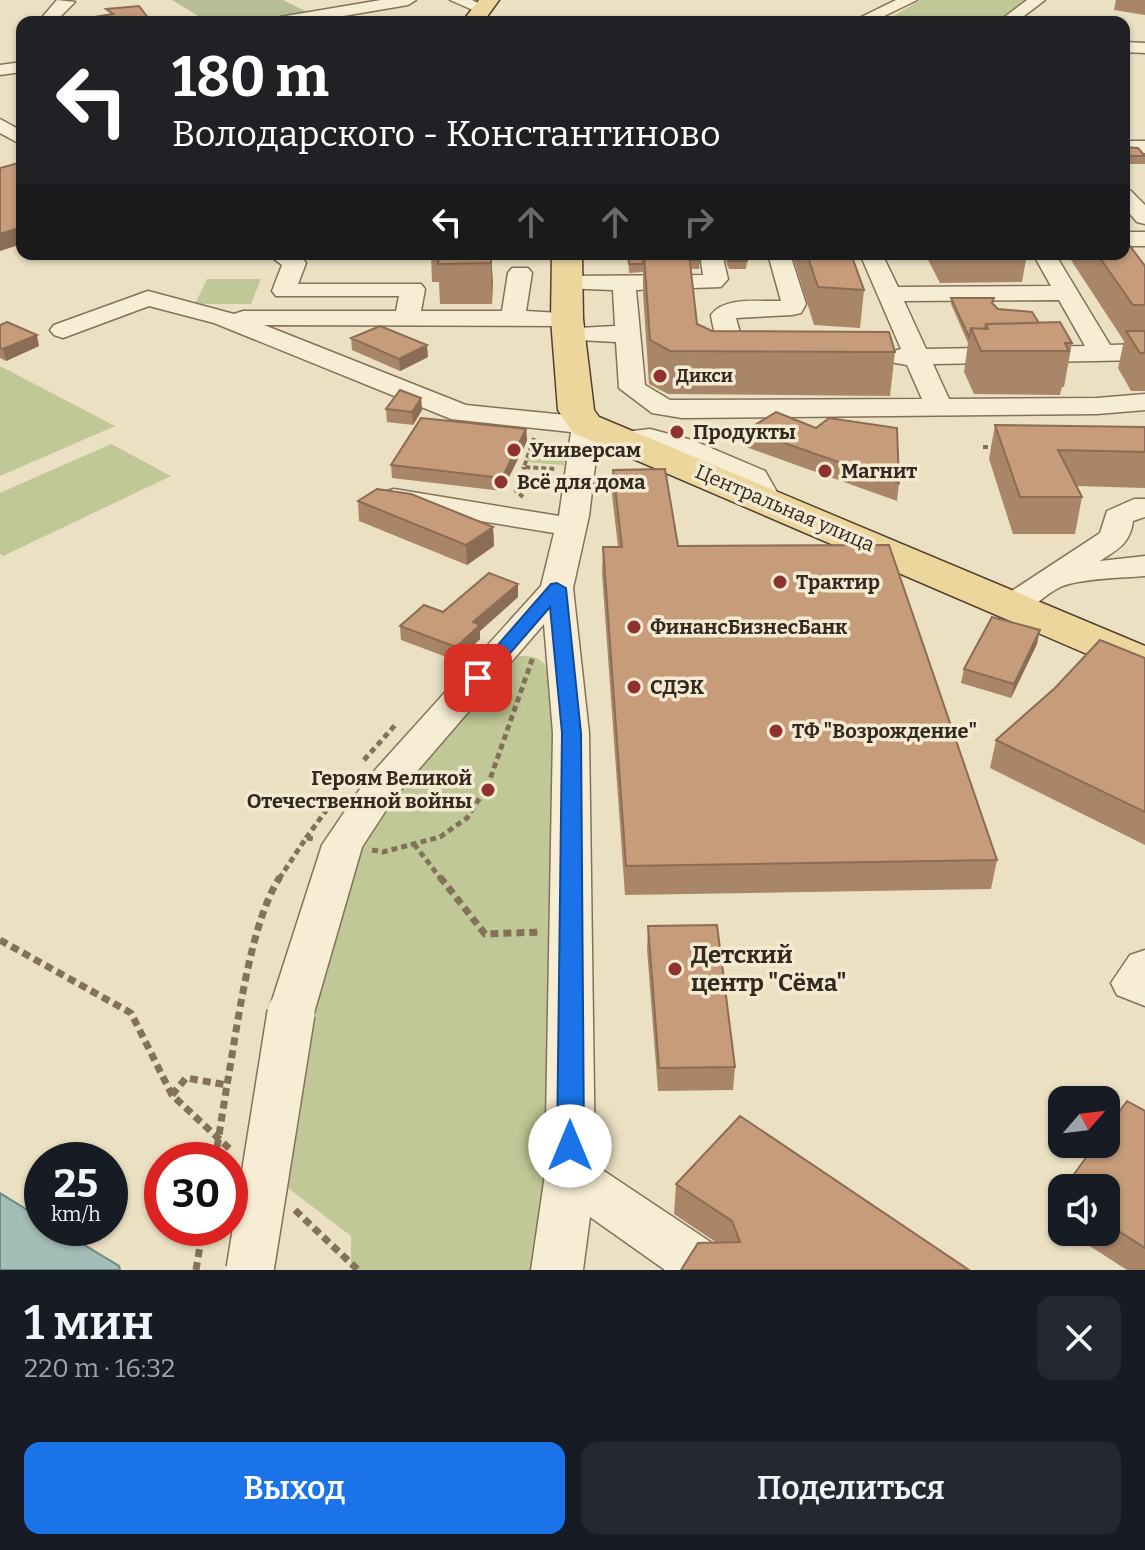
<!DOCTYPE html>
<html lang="ru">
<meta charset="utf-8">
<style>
body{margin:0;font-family:Bitter,serif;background:#242831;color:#f1f3f6;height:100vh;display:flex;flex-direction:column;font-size:30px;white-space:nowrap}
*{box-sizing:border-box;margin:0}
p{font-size:26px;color:#9ea1a6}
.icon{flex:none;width:44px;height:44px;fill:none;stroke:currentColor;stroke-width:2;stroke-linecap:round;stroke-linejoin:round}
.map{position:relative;height:1270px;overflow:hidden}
.panel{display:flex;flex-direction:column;background:#171b24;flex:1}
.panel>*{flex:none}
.guide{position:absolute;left:16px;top:16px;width:1114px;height:244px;border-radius:16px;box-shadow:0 2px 6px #0004;background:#202124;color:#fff;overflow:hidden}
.needle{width:52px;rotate:62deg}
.tools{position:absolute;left:1048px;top:1086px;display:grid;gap:16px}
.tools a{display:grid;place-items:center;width:72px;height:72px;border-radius:16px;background:#171b24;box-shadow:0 2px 6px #0004;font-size:40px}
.speed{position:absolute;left:24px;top:1142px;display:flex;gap:16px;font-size:40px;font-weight:700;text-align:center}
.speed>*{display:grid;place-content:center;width:104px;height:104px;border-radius:50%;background:#171b24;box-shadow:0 2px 6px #0004;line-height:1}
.speed small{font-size:20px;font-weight:400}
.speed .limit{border:12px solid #d22;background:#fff;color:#111}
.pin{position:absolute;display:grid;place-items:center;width:68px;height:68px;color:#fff;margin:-34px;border-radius:16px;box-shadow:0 4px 12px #0006}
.me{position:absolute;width:88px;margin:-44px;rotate:0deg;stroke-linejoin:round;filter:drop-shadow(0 0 6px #0008)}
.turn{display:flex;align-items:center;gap:28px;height:168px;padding:0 24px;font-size:36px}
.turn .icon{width:104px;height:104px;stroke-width:2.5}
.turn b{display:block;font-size:56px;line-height:68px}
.lanes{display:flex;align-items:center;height:76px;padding:0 24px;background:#0003;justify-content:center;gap:40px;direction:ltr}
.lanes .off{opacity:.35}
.round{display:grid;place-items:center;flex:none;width:84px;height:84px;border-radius:16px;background:#242831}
.head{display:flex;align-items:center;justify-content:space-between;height:136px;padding:0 24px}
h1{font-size:48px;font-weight:600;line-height:60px}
.cta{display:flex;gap:16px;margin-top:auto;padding:16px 24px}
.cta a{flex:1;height:92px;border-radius:16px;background:#1a73e8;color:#fff;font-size:32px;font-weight:600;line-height:92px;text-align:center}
.cta a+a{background:#242831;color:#f1f3f6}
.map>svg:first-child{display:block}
</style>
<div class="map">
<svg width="1145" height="1270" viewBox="0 0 1145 1270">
<rect width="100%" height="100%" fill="#ebe0c2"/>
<!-- green -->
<path fill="#c0c897" d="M920 0H1030L992 22H913L894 16Z
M207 279H261L251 304H195Z
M0 366 115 426 0 476Z
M534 438 565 449 564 465 526 462Z
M111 444 171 476 3 556 0 554V493Z
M519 656C538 655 544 660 552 677L557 1270H358L351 1263V1236L284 1185 311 1019 354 854 389 792Z"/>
<!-- cemetery -->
<path fill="#b7bd96" d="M172 0H283L311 14 269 22H208Z"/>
<!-- water -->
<path fill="#a4beb7" stroke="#6c8b84" stroke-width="2" d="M0 1193 42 1219V1228H56L119 1266 120 1270H0Z"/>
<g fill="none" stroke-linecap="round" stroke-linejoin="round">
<!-- minor casing -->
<g stroke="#83715a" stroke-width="3">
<path id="minor" d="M57 0 75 2 55 22H38Z
M381 0H416L408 5 308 22H272L280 17Z
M450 0H472L490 9 482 14Z
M896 0H917L872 22H851Z
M1027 0H1045L1016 22H998Z
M1124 42 1145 43V53L1124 52Z
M22 62V72L0 75V65Z
M0 119 22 131V145L0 133Z
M1124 141H1145V153H1124Z
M1124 189 1131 191 1145 205V224L1137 222 1124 207Z
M1124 232H1145V246H1124Z
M267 254C281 254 297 250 306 263L298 284H421L425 289 421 311H502L508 273 512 268H528L532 273 526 311 576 314 579 319 576 324 567 326 264 325 466 405 586 417 596 419 600 425 589 516 573 588 589 733 595 1165 727 1253 734 1270H665L590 1217 583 1270H531L545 1175 553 733 544 624 394 798 362 847 314 1013 307 1025 291 1031 275 1025 268 1013 322 845 366 780 541 586 554 533 394 507 383 504 379 498 383 492 394 489 559 516 571 432 451 419 214 323 149 306 63 338 54 335 50 330 54 325 148 291 234 314 243 311H396L399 296H276L272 291 282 265Z
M700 254H722L728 279 721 287 636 290 645 385 670 400 922 399 907 365 890 362 886 357 890 352 901 349 860 254H882L898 287 1051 286 1033 254H1055L1110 345 1145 344V360L933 364 949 399 1097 398 1145 394V410L1097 414 682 418 652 413 619 388 616 342 560 339 556 334 560 329 615 326 613 290 559 288 555 283 559 278 567 276 703 275ZM1059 300 1085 346 926 349 904 301Z
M768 254H790L806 304 801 313 792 315 736 318 743 344 763 353 767 358 763 363C729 372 715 344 711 315 725 296 760 302 781 301Z
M650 429 692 440 765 471 781 499 777 505 766 508 755 505 743 483 672 452 649 446 617 448 607 446 603 440 607 434Z
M1134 499H1145V517L1133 521C1130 544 1118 549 1100 561L1145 556V576C1120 578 1093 578 1069 584 1043 590 1031 620 1001 612L996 605 1001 598 1100 533 1107 511Z
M1145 950V1006L1117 995 1111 983 1130 955Z"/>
</g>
<!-- major casing -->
<g stroke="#51402f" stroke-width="3">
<path id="major" d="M479 0H499L483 22H462Z
M552 254H582L583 319 594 410 599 417 1145 646V676L1129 672 573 433 558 410 551 319Z"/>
</g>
<!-- path-far2 -->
<path stroke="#83715a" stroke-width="4" stroke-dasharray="5 3" stroke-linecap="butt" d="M534 438 524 467 556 469
M983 447H996
M520 479 554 481
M523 497 516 491 524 467"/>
<!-- path-far1 -->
<path stroke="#83715a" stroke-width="5" stroke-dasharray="6 4" stroke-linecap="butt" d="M364 760 397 723
M306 838 336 797
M414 844 441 879
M372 850 383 852 440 837 467 818 488 785 533 657
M279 879 306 838 315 839"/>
<!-- path -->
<path stroke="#83715a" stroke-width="7" stroke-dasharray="8 5" stroke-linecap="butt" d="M440 877 485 934 541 932
M0 940 131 1013 172 1095 232 1151
M172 1095 186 1078 227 1085C237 1029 250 922 280 877
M295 1210 358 1270
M196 1270 203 1228"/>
<!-- minor -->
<use href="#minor" fill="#f6edd4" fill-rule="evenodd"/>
<!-- major -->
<use href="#major" fill="#ecd69c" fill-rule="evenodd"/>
<!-- minor-bridge casing -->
<g stroke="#83715a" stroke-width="50" stroke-linecap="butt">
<path id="minor-bridge" d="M250 1270 291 1013"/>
</g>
<!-- path-bridge -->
<path stroke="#83715a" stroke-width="7" stroke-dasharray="8 5" stroke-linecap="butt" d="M215 1160 227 1085"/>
<!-- minor-bridge -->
<use href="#minor-bridge" stroke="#f6edd4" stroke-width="47"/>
</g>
<!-- wall -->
<path fill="#aa8669" d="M1116 0H1145V15L1114 10Z
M1124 147 1145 155V164H1124Z
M431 254H492V304H440L439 282H432Z
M628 254 700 260 699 269H690L697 324 712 331 895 352 890 396 668 394 649 384 643 293V272L629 273Z
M723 254H745L747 261 746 269H729Z
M792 254H851L864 290 860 328 814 325Z
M925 254H1027L1022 282 940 283Z
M1067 254H1124L1145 266V391H1131L1118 368 1124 341Z
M951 298H994L993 304 998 309 1039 323 1072 343 1064 387H1062L1060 395 974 394 964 372 968 343 951 304Z
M0 325 39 346 6 361 0 358Z
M351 338 428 357 400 371 352 350Z
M421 398 422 410 413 425 387 422 386 409Z
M995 425 1145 427V488L1077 486 1082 497 1075 534H1013L989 459Z
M816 428 899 483 897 501 746 447 747 430Z
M526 429 527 441 502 491 392 478 391 465Z
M613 470 678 546 997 860 991 889 625 895 602 573 603 547H618L612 495Z
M358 501 493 527 494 546 467 565 359 521Z
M518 597 480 631V639L457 661 401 640 400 626 443 612Z
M1037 644 1011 698 961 683 964 669Z
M1145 658V845L990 768 996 740 1055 688Z
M648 926 735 1067 733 1090 658 1091 647 949Z
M1145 1111V1270H1127L1068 1232H1106V1188Z
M676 1184 969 1270 717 1243 674 1214Z
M1062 1190V1228L1051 1221 1059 1194Z"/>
<!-- shaded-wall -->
<path fill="#8b6d55" d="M22 227V244L0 251V234Z
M491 254 493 282 492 304 491 263Z
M37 335 39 346 6 361 3 349Z
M427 345 428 357 400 371 399 359Z
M421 398 422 410 413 425 412 412Z
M526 429 527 441 502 491V478Z
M493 527 494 546 467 565 466 545Z
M518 584V597L480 631V639L457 661 456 647 473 622Z
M1040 630 1037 644 1011 698 1014 684Z"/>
<!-- building -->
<path fill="#c69c7a" stroke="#8b6d55" stroke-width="2" d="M139 6 149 19 157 22H63L113 14 106 9Z
M1124 147 1138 148 1145 156H1124Z
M22 162V227L0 234V168Z
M1124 238 1145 266V305H1133L1097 254H1124Z
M439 254H491V263L438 264Z
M628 254H644L643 264H629Z
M644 254H689L697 324 712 331 889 332 895 352 670 351 650 340Z
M689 254H699L700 260H689Z
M727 254H745L747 261H729Z
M807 254H851L864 290 818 287Z
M951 298H994L992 303 998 309 1032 312 1039 323 986 324 985 329 971 328 969 337Z
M7 322 37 335 3 349 0 348V325Z
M1060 322 1072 343H1065L1069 351H981L971 328 988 329 986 324Z
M380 326 427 345 399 359 351 338Z
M1126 331H1145V353H1140Z
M400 390 421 398 412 412 386 409Z
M776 412 816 428 829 418 897 428 899 483 747 430Z
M421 418 526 429 502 478 391 465Z
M995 425 1145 427V452L1058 450 1082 497H1020Z
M665 469 678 546 889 545 997 860 626 866 603 547H622L613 470Z
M377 489 411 494 493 527 466 545 358 501Z
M489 573 518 584 473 622 480 625 456 647 400 626 424 605 443 612Z
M992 617 1040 630 1014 684 964 669Z
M1100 640 1145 658V812L996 740 1055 688Z
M717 925 735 1067 659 1068 648 926Z
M1127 1101 1145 1111V1248L1106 1223V1188H1064L1096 1144H1106V1130Z
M740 1116 969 1270H681L698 1243 740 1242 732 1221 676 1184Z"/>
<!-- route -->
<path fill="#1a73e8" stroke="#114b97" stroke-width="2" d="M557 583 566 588 581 733 584 1146 580 1154 570 1157 561 1154 557 1146 562 733 550 607 485 682H472L469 678 551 584Z"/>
<!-- markers -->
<g fill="#8e312f" stroke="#f3ead1" stroke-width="3">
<circle cx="660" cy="376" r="8"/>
<circle cx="677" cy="432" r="8"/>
<circle cx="514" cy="450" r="8"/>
<circle cx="825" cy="471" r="8"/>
<circle cx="501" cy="482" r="8"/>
<circle cx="780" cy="582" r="8"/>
<circle cx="634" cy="627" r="8"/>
<circle cx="634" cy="687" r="8"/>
<circle cx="776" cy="731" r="8"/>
<circle cx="488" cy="790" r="8"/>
<circle cx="675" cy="969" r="8"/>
</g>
<g text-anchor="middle" stroke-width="7" stroke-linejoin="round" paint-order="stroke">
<!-- far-poi labels -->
<g font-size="18" font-weight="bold" fill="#34291e" stroke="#f3ead1" text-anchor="start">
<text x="676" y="382">Дикси</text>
</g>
<!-- poi labels -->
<g font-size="20" font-weight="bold" fill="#34291e" stroke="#f3ead1" text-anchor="start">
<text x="693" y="439">Продукты</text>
<text x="530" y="457">Универсам</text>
<text x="841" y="478">Магнит</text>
<text x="517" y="489">Всё для дома</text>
<text x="796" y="589">Трактир</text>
<text x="650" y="634">ФинансБизнесБанк</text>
<text x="650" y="694">СДЭК</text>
<text x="792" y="738">ТФ "Возрождение"</text>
<text x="472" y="785" text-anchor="end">Героям Великой<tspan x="472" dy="23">Отечественной войны</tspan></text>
</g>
<!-- street labels -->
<g font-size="20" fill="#34291e" stroke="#f3ead1">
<text transform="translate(785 508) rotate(23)" y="7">Центральная улица</text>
</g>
<!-- near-poi labels -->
<g font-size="24" font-weight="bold" fill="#34291e" stroke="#f3ead1" text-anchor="start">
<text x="691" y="963">Детский<tspan x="691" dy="28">центр "Сёма"</tspan></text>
</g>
</g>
</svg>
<div class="tools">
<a><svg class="needle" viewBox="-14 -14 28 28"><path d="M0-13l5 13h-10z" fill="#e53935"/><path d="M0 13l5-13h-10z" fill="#9ea1a6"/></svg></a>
<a><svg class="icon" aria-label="sound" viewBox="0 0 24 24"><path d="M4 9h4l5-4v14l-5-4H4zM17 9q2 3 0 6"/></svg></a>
</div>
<div class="speed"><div>25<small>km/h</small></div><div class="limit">30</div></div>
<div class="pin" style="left:478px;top:678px;background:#d93025"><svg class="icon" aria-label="arrive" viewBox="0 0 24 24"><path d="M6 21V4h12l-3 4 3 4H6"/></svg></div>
<svg class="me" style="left:570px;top:1146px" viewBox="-20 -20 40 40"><circle r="19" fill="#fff"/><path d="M0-13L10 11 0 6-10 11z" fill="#1a73e8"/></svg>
<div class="guide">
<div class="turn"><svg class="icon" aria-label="left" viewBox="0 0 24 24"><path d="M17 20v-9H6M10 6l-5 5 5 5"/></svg><div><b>180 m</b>Володарского - Константиново</div></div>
<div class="lanes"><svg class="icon" aria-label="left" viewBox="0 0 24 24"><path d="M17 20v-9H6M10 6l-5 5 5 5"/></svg><svg class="icon off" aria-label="ahead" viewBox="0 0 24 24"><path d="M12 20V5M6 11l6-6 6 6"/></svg><svg class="icon off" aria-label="ahead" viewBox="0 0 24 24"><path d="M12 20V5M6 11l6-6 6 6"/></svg><svg class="icon off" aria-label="right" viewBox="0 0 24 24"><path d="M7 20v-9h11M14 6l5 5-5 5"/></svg></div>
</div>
</div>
<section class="panel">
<div class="head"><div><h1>1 мин</h1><p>220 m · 16:32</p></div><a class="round"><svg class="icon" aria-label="close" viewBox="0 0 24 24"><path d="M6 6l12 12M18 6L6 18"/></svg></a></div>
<div class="cta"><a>Выход</a><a>Поделиться</a></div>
</section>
